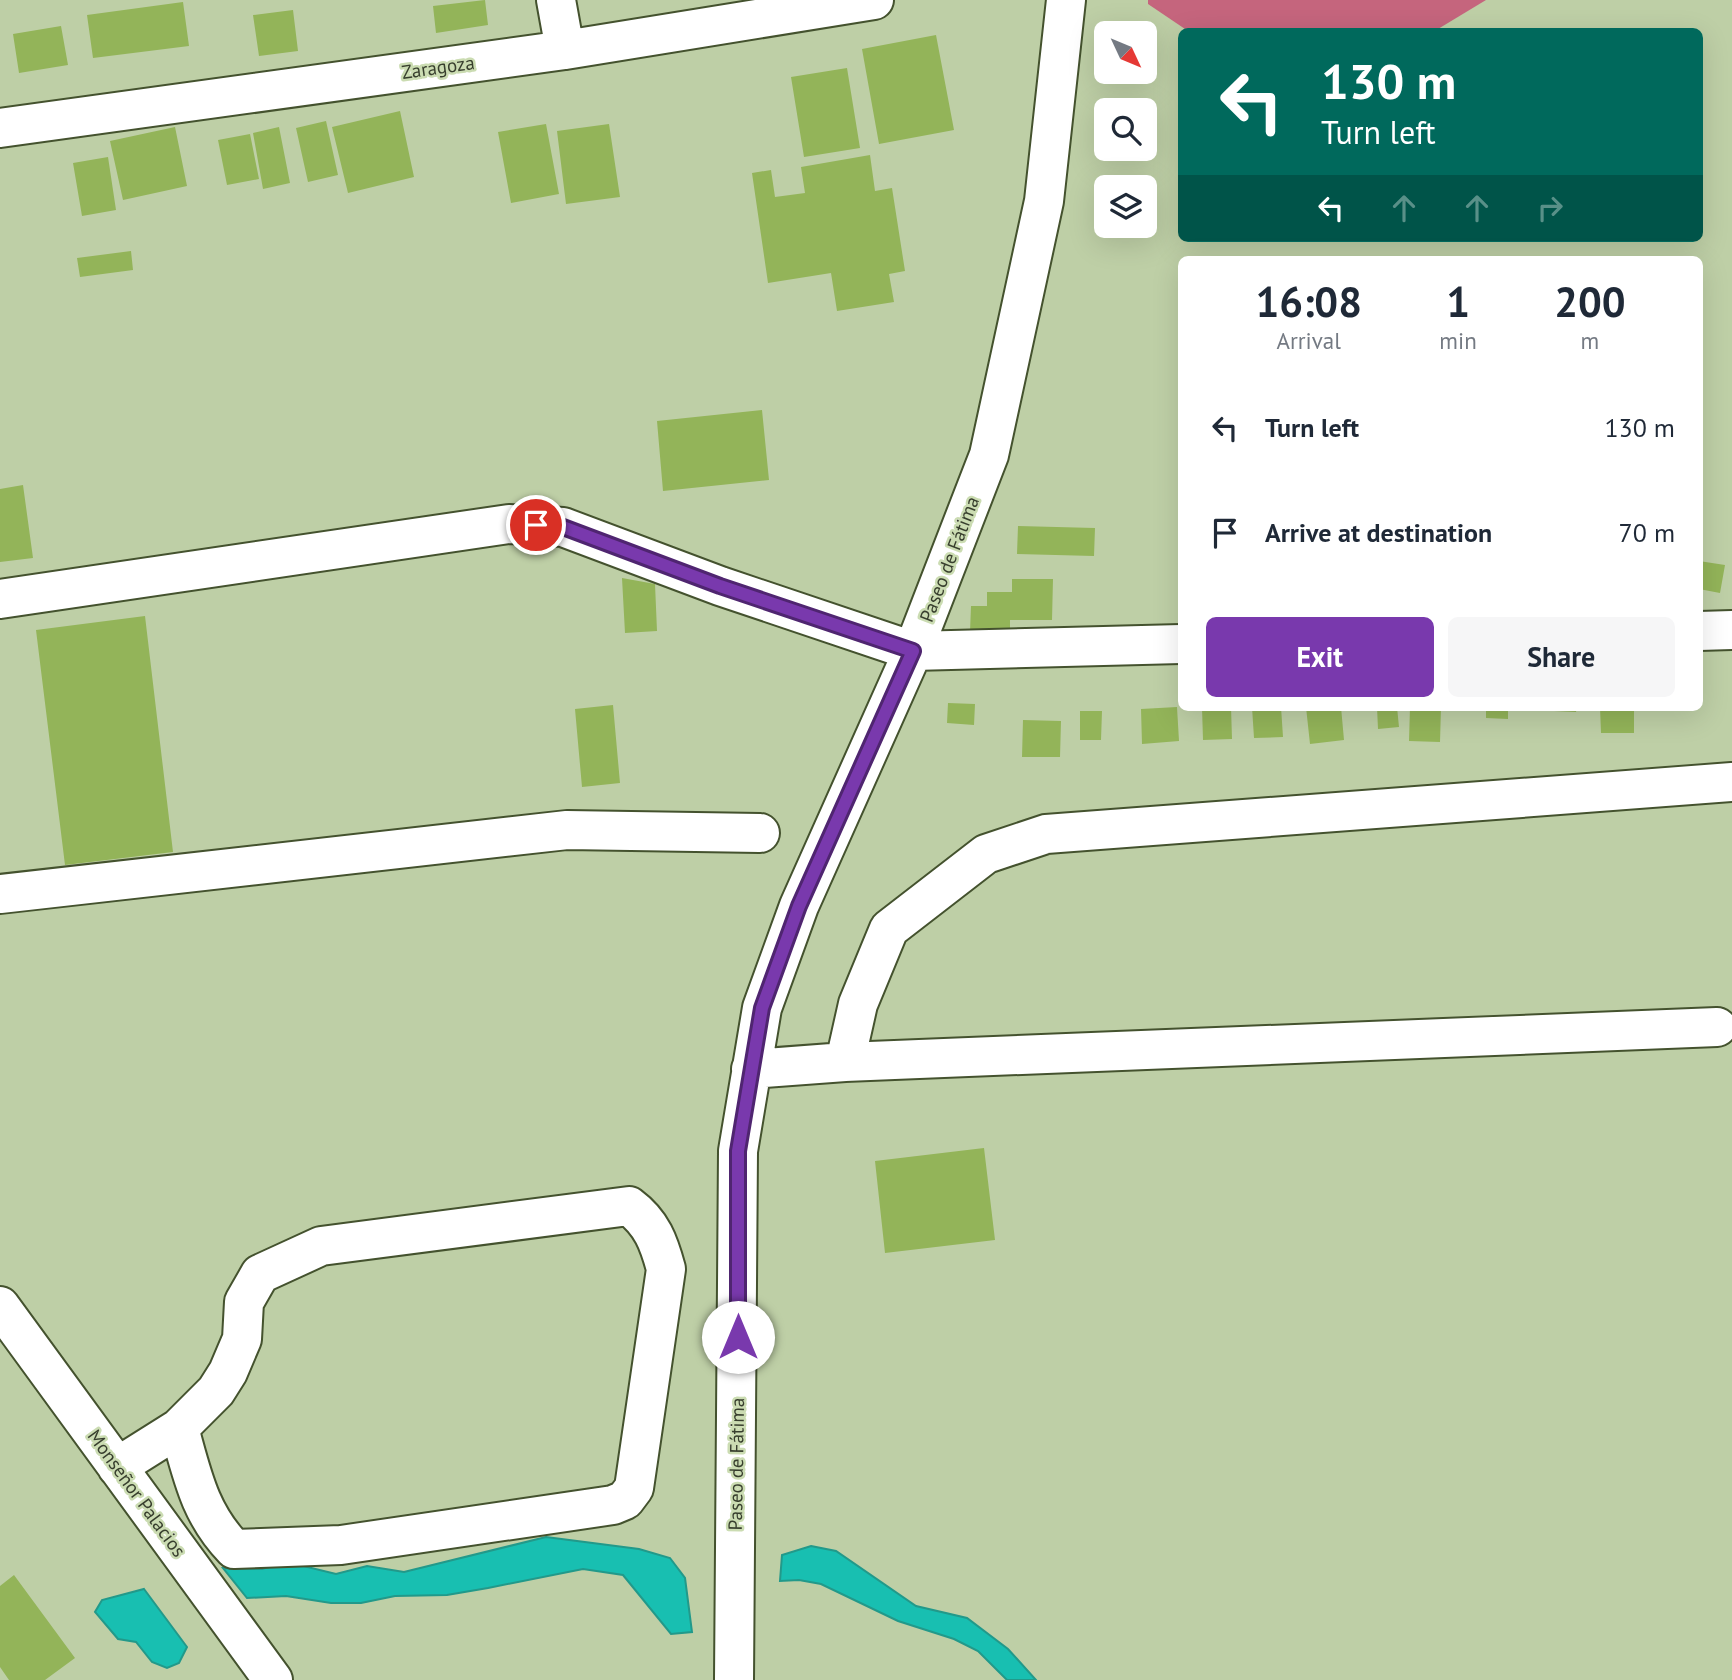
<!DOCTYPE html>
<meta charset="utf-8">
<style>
body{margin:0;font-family:"PT Sans",sans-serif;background:#f6f6f7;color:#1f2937;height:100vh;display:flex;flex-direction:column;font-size:26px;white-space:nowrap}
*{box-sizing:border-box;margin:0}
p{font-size:23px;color:#747a83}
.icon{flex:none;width:38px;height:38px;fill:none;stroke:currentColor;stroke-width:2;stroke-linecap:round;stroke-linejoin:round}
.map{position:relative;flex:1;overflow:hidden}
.panel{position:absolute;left:1178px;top:256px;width:525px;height:455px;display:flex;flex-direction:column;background:#fff;border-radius:10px;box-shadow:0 7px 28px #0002}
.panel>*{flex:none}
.banner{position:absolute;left:1178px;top:28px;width:525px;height:214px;border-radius:10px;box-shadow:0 7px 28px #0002;background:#00695c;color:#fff;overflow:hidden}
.needle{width:46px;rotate:134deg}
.fabs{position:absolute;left:1094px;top:21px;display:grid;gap:14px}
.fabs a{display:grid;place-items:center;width:63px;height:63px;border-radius:10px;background:#fff;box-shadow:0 7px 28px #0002;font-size:35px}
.pin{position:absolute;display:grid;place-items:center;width:60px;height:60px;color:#fff;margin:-30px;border:4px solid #fff;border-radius:50%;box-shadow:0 2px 7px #0007}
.me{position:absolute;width:77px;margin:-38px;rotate:0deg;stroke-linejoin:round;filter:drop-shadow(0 0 5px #0008)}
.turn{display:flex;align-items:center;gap:24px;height:147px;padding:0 28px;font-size:32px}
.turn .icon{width:91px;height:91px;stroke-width:2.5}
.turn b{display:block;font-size:49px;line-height:60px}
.lanes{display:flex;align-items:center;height:66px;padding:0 28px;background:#0003;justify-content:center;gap:35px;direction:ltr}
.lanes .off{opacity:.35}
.eta{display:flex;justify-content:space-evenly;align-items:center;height:119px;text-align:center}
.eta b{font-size:42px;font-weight:700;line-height:49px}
.primary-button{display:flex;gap:14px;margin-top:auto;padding:14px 28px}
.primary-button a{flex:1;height:80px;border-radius:10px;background:#7939ad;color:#fff;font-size:28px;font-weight:700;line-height:80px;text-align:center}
.primary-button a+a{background:#f6f6f7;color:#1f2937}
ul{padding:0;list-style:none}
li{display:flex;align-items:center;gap:21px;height:105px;padding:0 28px}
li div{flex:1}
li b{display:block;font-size:26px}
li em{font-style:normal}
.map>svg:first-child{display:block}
</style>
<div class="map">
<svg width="1732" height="1680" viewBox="0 0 1732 1680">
<rect width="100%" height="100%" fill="#becfa6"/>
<!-- forest -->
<path fill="#c5657d" d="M1148 0H1486L1433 32 1188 31 1148 4Z"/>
<!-- water -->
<path fill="#18bfb1" stroke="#22998a" stroke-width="2" d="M546 1537 639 1549 670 1558 685 1578 692 1632 671 1634 623 1575 583 1569 488 1588 447 1595 395 1596 361 1603H331L286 1596 247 1598 223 1568 262 1569 287 1562 336 1574 367 1566 404 1572Z
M811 1546 836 1551 916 1606 967 1618 1008 1649 1036 1680H1007L978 1651 954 1639 898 1621 821 1584 799 1580 780 1581 782 1555Z
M144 1589 187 1647 179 1663 167 1668 152 1662 136 1642 118 1639 95 1612 102 1600Z"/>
<!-- building -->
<path fill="#93b459" d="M485 0 488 25 436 33 433 6Z
M183 2 189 46 93 58 87 15Z
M293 10 298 51 259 56 253 15Z
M61 26 68 65 19 73 13 34Z
M936 35 954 130 879 144 862 49Z
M847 68 860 148 804 157 791 77Z
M400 111 414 177 348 193 332 127Z
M326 121 338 175 308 182 296 128Z
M546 124 559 194 511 203 498 132Z
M609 124 620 197 566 204 557 131Z
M175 127 187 186 123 200 110 141Z
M279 127 290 183 263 189 253 133Z
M250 134 259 179 227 185 218 140Z
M870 155 875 191 892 188 905 271 889 274 894 302 837 311 831 273 768 283 752 173 771 170 775 197 805 193 801 167Z
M108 157 116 210 82 216 73 163Z
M131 251 133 270 80 277 77 258Z
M762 410 769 480 663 491 657 421Z
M23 485 33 558 0 562V489Z
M1018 526 1095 528 1094 556 1017 554Z
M1699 561 1725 565 1720 593 1699 589Z
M622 578 655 584 657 631 625 633Z
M1012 579H1053L1052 620H1010V632H970L971 606H987V592H1012Z
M145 616 173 852 65 865 36 630Z
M948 703 975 704 974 725 947 723Z
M613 705 620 783 582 787 575 709Z
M1177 707 1179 741 1142 744 1141 709Z
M1202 707H1231L1232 739 1203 740Z
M1252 707H1281L1283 737 1254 738Z
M1306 707H1341L1344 740 1310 744Z
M1377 707H1397L1399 727 1378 729Z
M1410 707H1441L1440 742 1409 741Z
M1486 707H1508V719L1486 718Z
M1533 707H1577L1576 712 1532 710Z
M1600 707H1634V733H1601Z
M1080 711H1102L1101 740H1080Z
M1023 720 1061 721 1060 757H1022Z
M984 1148 995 1240 885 1253 875 1161Z
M14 1575 75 1658 45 1680H9L0 1667V1586Z"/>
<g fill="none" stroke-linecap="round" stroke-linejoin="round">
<!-- minor casing -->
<g stroke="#44522e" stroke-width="42">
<path id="minor" d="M556 0 565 50
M0 128 565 50 874 0
M0 599 509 524 563 527 720 586 913 651 1181 644
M1699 631 1732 630
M0 894 567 830 760 833
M845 1062 858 1004 889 929 986 854 1046 834 1732 782
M751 1069 845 1062 1717 1027
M0 1306 273 1680
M117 1467 179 1428 216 1391 228 1372 242 1339 244 1302 260 1274 321 1246 629 1206C652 1223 659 1243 666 1269L634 1488 625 1500 613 1505 341 1545 234 1549C199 1513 192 1474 179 1428
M734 1680 738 1151 762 1008 799 906 913 651 989 455 1044 201 1066 0"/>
</g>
<!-- minor -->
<use href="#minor" stroke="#fff" stroke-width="38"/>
</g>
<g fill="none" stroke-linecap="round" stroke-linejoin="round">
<!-- route casing -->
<g stroke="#4f2570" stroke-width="18">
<path id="route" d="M536 525 563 527 720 586 913 651 799 906 762 1008 738 1151V1337"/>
</g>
<!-- route -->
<use href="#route" stroke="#7939ad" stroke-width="12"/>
</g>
<g text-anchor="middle" stroke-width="5" stroke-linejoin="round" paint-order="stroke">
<!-- street labels -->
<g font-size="19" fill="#383f2e" stroke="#cbdcb2">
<text transform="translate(438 67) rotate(-8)" y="7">Zaragoza</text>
<text transform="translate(949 559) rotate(-69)" y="7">Paseo de Fátima</text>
<text transform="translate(736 1464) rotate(-89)" y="7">Paseo de Fátima</text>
<text transform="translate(137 1493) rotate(54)" y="7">Monseñor Palacios</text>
</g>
</g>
</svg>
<div class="fabs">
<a><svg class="needle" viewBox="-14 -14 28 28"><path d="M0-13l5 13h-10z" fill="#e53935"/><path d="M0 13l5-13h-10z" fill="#747a83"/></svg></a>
<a><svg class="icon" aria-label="search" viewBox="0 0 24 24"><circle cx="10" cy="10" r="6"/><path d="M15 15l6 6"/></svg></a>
<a><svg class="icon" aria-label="layers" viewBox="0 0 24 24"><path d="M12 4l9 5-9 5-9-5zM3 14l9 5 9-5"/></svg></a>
</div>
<div class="pin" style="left:536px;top:525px;background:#d93025"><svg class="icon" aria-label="arrive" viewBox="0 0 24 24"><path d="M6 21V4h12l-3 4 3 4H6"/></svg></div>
<svg class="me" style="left:738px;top:1337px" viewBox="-20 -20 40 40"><circle r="19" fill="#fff"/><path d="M0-13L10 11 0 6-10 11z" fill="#7939ad"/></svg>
<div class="banner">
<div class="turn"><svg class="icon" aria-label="left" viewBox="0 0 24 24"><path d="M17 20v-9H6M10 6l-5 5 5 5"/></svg><div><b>130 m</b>Turn left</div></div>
<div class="lanes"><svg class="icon" aria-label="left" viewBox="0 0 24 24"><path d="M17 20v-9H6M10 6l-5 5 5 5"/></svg><svg class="icon off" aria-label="ahead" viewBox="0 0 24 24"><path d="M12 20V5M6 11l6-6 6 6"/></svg><svg class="icon off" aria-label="ahead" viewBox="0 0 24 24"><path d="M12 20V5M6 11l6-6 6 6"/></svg><svg class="icon off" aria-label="right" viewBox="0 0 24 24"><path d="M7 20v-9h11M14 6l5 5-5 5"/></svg></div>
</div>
<section class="panel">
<div class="eta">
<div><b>16:08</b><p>Arrival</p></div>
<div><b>1</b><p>min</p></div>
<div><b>200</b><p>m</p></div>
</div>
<ul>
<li><svg class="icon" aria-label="left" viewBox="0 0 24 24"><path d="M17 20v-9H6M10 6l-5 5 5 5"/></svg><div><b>Turn left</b></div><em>130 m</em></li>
<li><svg class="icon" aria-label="arrive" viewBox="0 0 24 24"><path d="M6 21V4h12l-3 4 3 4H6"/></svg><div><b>Arrive at destination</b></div><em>70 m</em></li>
</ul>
<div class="primary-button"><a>Exit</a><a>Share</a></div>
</section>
</div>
